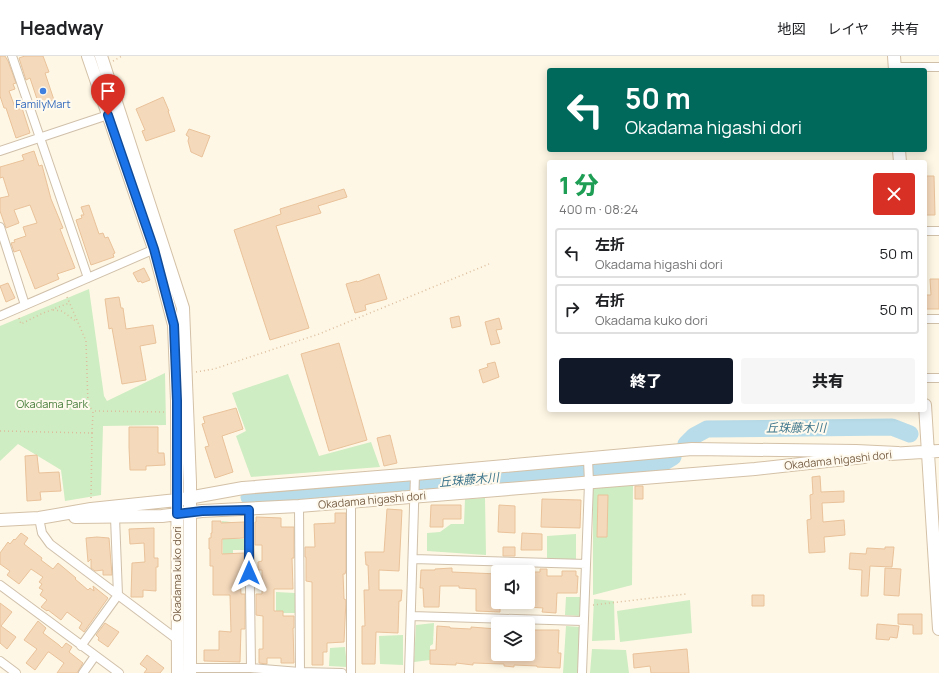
<!DOCTYPE html>
<html lang="ja">
<meta charset="utf-8">
<style>
body{margin:0;font-family:Manrope,"Noto Sans JP",sans-serif;background:#f6f6f6;color:#202124;height:100vh;display:flex;flex-direction:column;font-size:15px;white-space:nowrap}
*{box-sizing:border-box;margin:0}
p{font-size:13px;color:#757577}
.icon{flex:none;width:22px;height:22px;fill:none;stroke:currentColor;stroke-width:2;stroke-linecap:round;stroke-linejoin:round}
.map{position:relative;flex:1;overflow:hidden}
.details{position:absolute;left:547px;top:104px;width:380px;height:252px;display:flex;flex-direction:column;background:#fff;border-radius:4px;box-shadow:0 2px 10px #0003}
.details>*{flex:none}
.hud{position:absolute;left:547px;top:12px;width:380px;height:84px;border-radius:4px;box-shadow:0 2px 10px #0003;background:#00695c;color:#fff;overflow:hidden}
.tools{position:absolute;left:491px;top:509px;display:grid;gap:8px}
.tools a{display:grid;place-items:center;width:44px;height:44px;border-radius:4px;background:#fff;box-shadow:0 2px 10px #0003;font-size:20px}
.pin{position:absolute;display:grid;place-items:center;width:34px;height:34px;color:#fff;margin:-41px -17px;border-radius:50% 50% 50% 0;rotate:-45deg;box-shadow:0 0 4px #0007}
.pin .icon{rotate:45deg}
.me{position:absolute;width:44px;margin:-22px;rotate:0deg;stroke-linejoin:round;filter:drop-shadow(0 0 3px #0008)}
.turn{display:flex;align-items:center;gap:14px;height:84px;padding:0 12px;font-size:18px}
.turn .icon{width:52px;height:52px;stroke-width:2.5}
.turn b{display:block;font-size:28px;line-height:34px}
.round{display:grid;place-items:center;flex:none;width:42px;height:42px;border-radius:4px;background:#f6f6f6}
.head{display:flex;align-items:center;justify-content:space-between;height:68px;padding:0 12px}
h1{font-size:24px;font-weight:800;line-height:30px;color:#1e9e55}
.action{display:flex;gap:8px;margin-top:auto;padding:8px 12px}
.action a{flex:1;height:46px;border-radius:4px;background:#111827;color:#fff;font-size:16px;font-weight:800;line-height:46px;text-align:center}
.action a+a{background:#f6f6f6;color:#202124}
ul{padding:0;list-style:none}
li{display:flex;align-items:center;gap:12px;height:50px;margin:0 8px 6px;padding:0 4px;border:2px solid #e0e0e0;border-radius:4px}
li div{flex:1}
li b{display:block;font-size:15px}
li em{font-style:normal}
header{display:flex;align-items:center;gap:24px;box-sizing:border-box;height:56px;padding:0 20px;background:#fff;border-bottom:1px solid #e0e0e0}
header strong{font-size:19px}
nav{display:flex;gap:22px;margin-inline-start:auto;font-size:14px}
.map>svg:first-child{display:block}
</style>
<header>
<strong>Headway</strong>
<nav><a>地図</a><a>レイヤ</a><a>共有</a></nav>
</header>
<div class="map">
<svg width="939" height="617" viewBox="0 0 939 617">
<rect width="100%" height="100%" fill="#fef7e5"/>
<!-- green -->
<path fill="#ceedc2" d="M89 233 104 340 107 345 165 317 166 369 103 370 101 439 65 445 61 414 18 388 0 405V270Z
M288 318 319 400 371 386 380 411 251 421 236 380 246 375 232 337Z
M633 429 632 529 593 539V430Z
M485 442 486 499 427 495V477L440 476 451 468H464L465 443Z
M222 465 231 466 232 483H244V494H233V499H223Z
M576 478V504L547 503V480Z
M276 536 295 537 297 557H276Z
M566 541H580L581 560 565 559Z
M594 543 614 545 615 584 592 585Z
M690 544 692 577 620 586 617 555Z
M434 567 433 588 430 590V604L414 606 416 569Z
M566 570 580 571 578 617H563Z
M403 579V609L380 608 379 580Z
M345 591 347 611 329 610 330 592Z
M592 593 626 594 629 617H590Z"/>
<g fill="none" stroke-linecap="round" stroke-linejoin="round">
<!-- river -->
<path stroke="#b8dce9" stroke-width="17" d="M686 388 694 380 707 373 892 371 910 378
M599 413 663 407 673 401
M426 428 583 414
M249 441 405 429"/>
</g>
<!-- building -->
<path fill="#f5d9bb" stroke="#e9c29a" d="M0 0H5L8 5 16 27 13 28 15 33 9 35 16 54 22 52 30 77 16 82 6 52H4L0 40Z
M25 0H43L49 16 45 17 54 44 39 49 30 22 26 24 19 2Z
M163 41 169 55H168L175 75 146 85 142 75 145 74 136 53Z
M189 73 210 80 202 101 191 96 188 85 189 81 186 79Z
M34 95 39 110 42 109 51 143 63 172 60 173 75 212 57 218 59 223 35 233 20 194 14 196 11 187 15 186 14 184 26 180 23 171 37 167 30 149 14 154 19 167 6 172 0 155V142L9 140 3 121 0 122V111L24 104 22 99Z
M925 120H934L935 159H925Z
M344 133 347 141 318 150 321 157 276 170 309 272 270 284 234 174 281 158 280 153Z
M89 149 99 178 103 177 105 182 108 181 115 197 113 198 114 201 91 209 76 164 82 162 81 159H84L81 151Z
M144 212 150 224 142 227 141 225 138 226 133 217Z
M379 218 387 243 365 249 366 254 355 257 346 228 357 225V226Z
M930 223H939V253H926V239H931Z
M8 227 15 242 6 246 0 230Z
M119 241 121 252H123L126 273 153 269 156 287 140 290 146 324 122 328 112 272 109 273 105 243Z
M459 260 461 270 452 272 450 262Z
M499 262 502 273 496 274 500 287 491 289 485 266Z
M339 287 367 384 329 395 301 298Z
M495 306 499 321 483 327 479 314 488 311 487 308Z
M236 352 243 373 222 380 233 416 215 422 205 391 209 390 202 368 205 367 203 361Z
M129 371H158V397H164L165 409 146 410V414H130L129 391Z
M390 379 397 407 384 410 377 382Z
M37 399 39 417 59 416 61 435 40 436 41 444 27 445 25 400Z
M820 420 821 436 844 435V446L822 447 823 466 844 464 845 479 824 481 825 496 809 497 807 464 811 463 810 439 813 438 812 421Z
M635 430H643V443H635Z
M598 439H608L607 481H597Z
M542 443 581 444 580 472 541 471Z
M431 449H461V463H443V471H430Z
M499 449 515 450V477L498 476Z
M387 453 402 454 399 515 379 514V534H402L401 545H399L398 577 376 576 375 608H362V570H365L364 534H369L368 509H366L365 496H384Z
M335 457H346V514L345 518H343L344 543 346 544 344 586 327 587V596H323V609H312V526L306 525V501H305V491H315L314 468 335 467Z
M256 461 281 462V471H294V502H292L293 533H274V555H283V560H294V572H293L294 607H281V602H267V608L259 607V593H263V560L256 559V538H262V514H258V506L262 505V489H255V466H256Z
M212 465H221V467L244 466V482L222 483V498L244 497 243 520H240L241 538H245V573H241L240 606 204 605V594H219V575L231 576 230 539H213V510H210V493H209V482H211V477H212Z
M154 472V502H158V511H156V535L143 534V541H131L132 507 145 506 144 487 130 488 129 473Z
M21 477 28 482 24 488 42 502 41 504 53 513 58 507 76 522 75 523 88 534 90 532 94 535 93 530 108 542 84 576 79 572 82 567 67 556 61 564 48 554 47 555 41 551 47 544 40 539 43 534 39 532 42 528 39 526 43 521 31 513 19 528 7 519 10 515 0 508V497L8 486 10 488 14 483 15 484Z
M522 477 542 478V494H521Z
M97 481 109 482 112 519H103V514L95 515 91 512V503L88 506 86 482Z
M503 491H515V500H503Z
M885 491H894L892 511 870 510 868 540H861L862 514 849 513 850 497 866 498 867 492 885 493Z
M452 512V516L498 518V546H500V556L476 555V533L459 532V530H440L439 551H424L423 532H420L421 514H435V513Z
M885 512 901 513 899 540 884 539Z
M540 513H547V520H562V515H576V520H578L577 537H557L556 557 542 556 543 552 528 551V516H540Z
M752 539H764V550H752Z
M0 547 12 556 1 570 16 581 7 593 0 587Z
M898 558H922V578H913V569L898 568Z
M38 565 46 572 43 577 59 589 62 592 66 587 72 591 69 596 83 607 77 617H57L64 607 49 596H48L35 614 26 607 37 593 24 584Z
M105 567 119 576 108 591 98 584 99 582 96 579Z
M877 568 899 570 897 582 890 581 889 584 876 583Z
M437 570 450 571V572L471 573V571L497 573 496 589H498V598H528V578H533L534 574H559L558 597H561L560 612 537 611V610L514 609V611L504 610V608L473 607V609L456 607V609L430 608V594H436Z
M687 593 689 617H651L650 610 634 612 633 598Z
M147 599 164 612 160 617H144L147 613 140 608Z"/>
<g fill="none" stroke-linecap="round" stroke-linejoin="round">
<!-- street casing -->
<g stroke="#d0c0aa" stroke-width="10">
<path id="street" d="M12 0 88 222
M895 11H939
M0 95 111 58
M0 171 25 249
M925 175H939
M0 260 157 192
M925 263H939
M925 322H939
M299 450 300 617
M249 454 251 612
M39 462 42 477 50 488 178 584
M413 503 586 508
M0 529 119 617
M411 560 583 565
M81 590 118 539 115 461
M0 605 16 617
M190 612H251L300 616 342 617
M83 617 95 600
M351 617V446
M409 617 415 418
M582 617 589 427 588 403"/>
</g>
<!-- secondary casing -->
<g stroke="#d4c1a7" stroke-width="14">
<path id="secondary" d="M88 0 154 193 174 269 177 345 178 617
M101 0 183 252 190 426V617
M894 0 895 14
M899 94 900 106
M925 349 939 573
M890 398 939 395
M75 461 162 460 202 455 299 450 755 413 864 401
M0 464 39 462 91 453 177 444 243 432 415 418 692 393 856 395 898 397"/>
</g>
<!-- path -->
<path stroke="#dbbd9d" stroke-width="1.5" stroke-dasharray="1 3" stroke-linecap="butt" d="M113 5 122 0
M67 241 86 285 88 349 93 355
M53 254 62 255 77 266
M19 262 21 268 41 258 69 247
M196 316 214 313 319 278 489 208
M0 375 92 377 91 443
M92 377 93 355 166 356
M593 549 686 538"/>
<!-- street -->
<use href="#street" stroke="#fff" stroke-width="8"/>
<!-- secondary -->
<use href="#secondary" stroke="#fff" stroke-width="12"/>
</g>
<g fill="none" stroke-linecap="round" stroke-linejoin="round">
<!-- route casing -->
<g stroke="#114b97" stroke-width="10">
<path id="route" d="M108 59 154 193 174 269 177 345V458L202 455 249 454V517"/>
</g>
<!-- route -->
<use href="#route" stroke="#1a73e8" stroke-width="7"/>
</g>
<!-- markers -->
<circle fill="#3f7fe0" stroke="#fffaed" stroke-width="1.5" cx="43" cy="35" r="4"/>
<g text-anchor="middle" stroke-width="4" stroke-linejoin="round" paint-order="stroke">
<!-- shop labels -->
<g font-size="11" fill="#366cbe" stroke="#fffaed">
<text x="43" y="52">FamilyMart</text>
</g>
<!-- park labels -->
<g font-size="11" fill="#4a803f" stroke="#fffaed">
<text x="52" y="352">Okadama Park</text>
</g>
<!-- street labels -->
<g font-size="11" fill="#796048" stroke="#fffaed">
<text transform="translate(838 404) rotate(-6)" y="4">Okadama higashi dori</text>
<text transform="translate(372 444) rotate(-5)" y="4">Okadama higashi dori</text>
<text transform="translate(177 518) rotate(-90)" y="4">Okadama kuko dori</text>
</g>
<!-- water labels -->
<g font-size="12" font-style="italic" fill="#40778e" stroke="#fffaed">
<text x="796" y="376">丘珠藤木川</text>
<text transform="translate(469 424) rotate(-5)" y="4">丘珠藤木川</text>
</g>
</g>
</svg>
<div class="tools">
<a><svg class="icon" aria-label="sound" viewBox="0 0 24 24"><path d="M4 9h4l5-4v14l-5-4H4zM17 9q2 3 0 6"/></svg></a>
<a><svg class="icon" aria-label="layers" viewBox="0 0 24 24"><path d="M12 4l9 5-9 5-9-5zM3 14l9 5 9-5"/></svg></a>
</div>
<div class="pin" style="left:108px;top:59px;background:#d93025"><svg class="icon" aria-label="arrive" viewBox="0 0 24 24"><path d="M6 21V4h12l-3 4 3 4H6"/></svg></div>
<svg class="me" style="left:249px;top:517px" viewBox="-20 -20 40 40"><path d="M0-17L14 15 0 8-14 15z" fill="#1a73e8" stroke="#fff" stroke-width="4"/></svg>
<div class="hud">
<div class="turn"><svg class="icon" aria-label="left" viewBox="0 0 24 24"><path d="M17 20v-9H6M10 6l-5 5 5 5"/></svg><div><b>50 m</b>Okadama higashi dori</div></div>
</div>
<section class="details">
<div class="head"><div><h1>1 分</h1><p>400 m · 08:24</p></div><a class="round" style="background:#d93025;color:#fff"><svg class="icon" aria-label="close" viewBox="0 0 24 24"><path d="M6 6l12 12M18 6L6 18"/></svg></a></div>
<ul>
<li><svg class="icon" aria-label="left" viewBox="0 0 24 24"><path d="M17 20v-9H6M10 6l-5 5 5 5"/></svg><div><b>左折</b><p>Okadama higashi dori</p></div><em>50 m</em></li>
<li><svg class="icon" aria-label="right" viewBox="0 0 24 24"><path d="M7 20v-9h11M14 6l5 5-5 5"/></svg><div><b>右折</b><p>Okadama kuko dori</p></div><em>50 m</em></li>
</ul>
<div class="action"><a>終了</a><a>共有</a></div>
</section>
</div>
